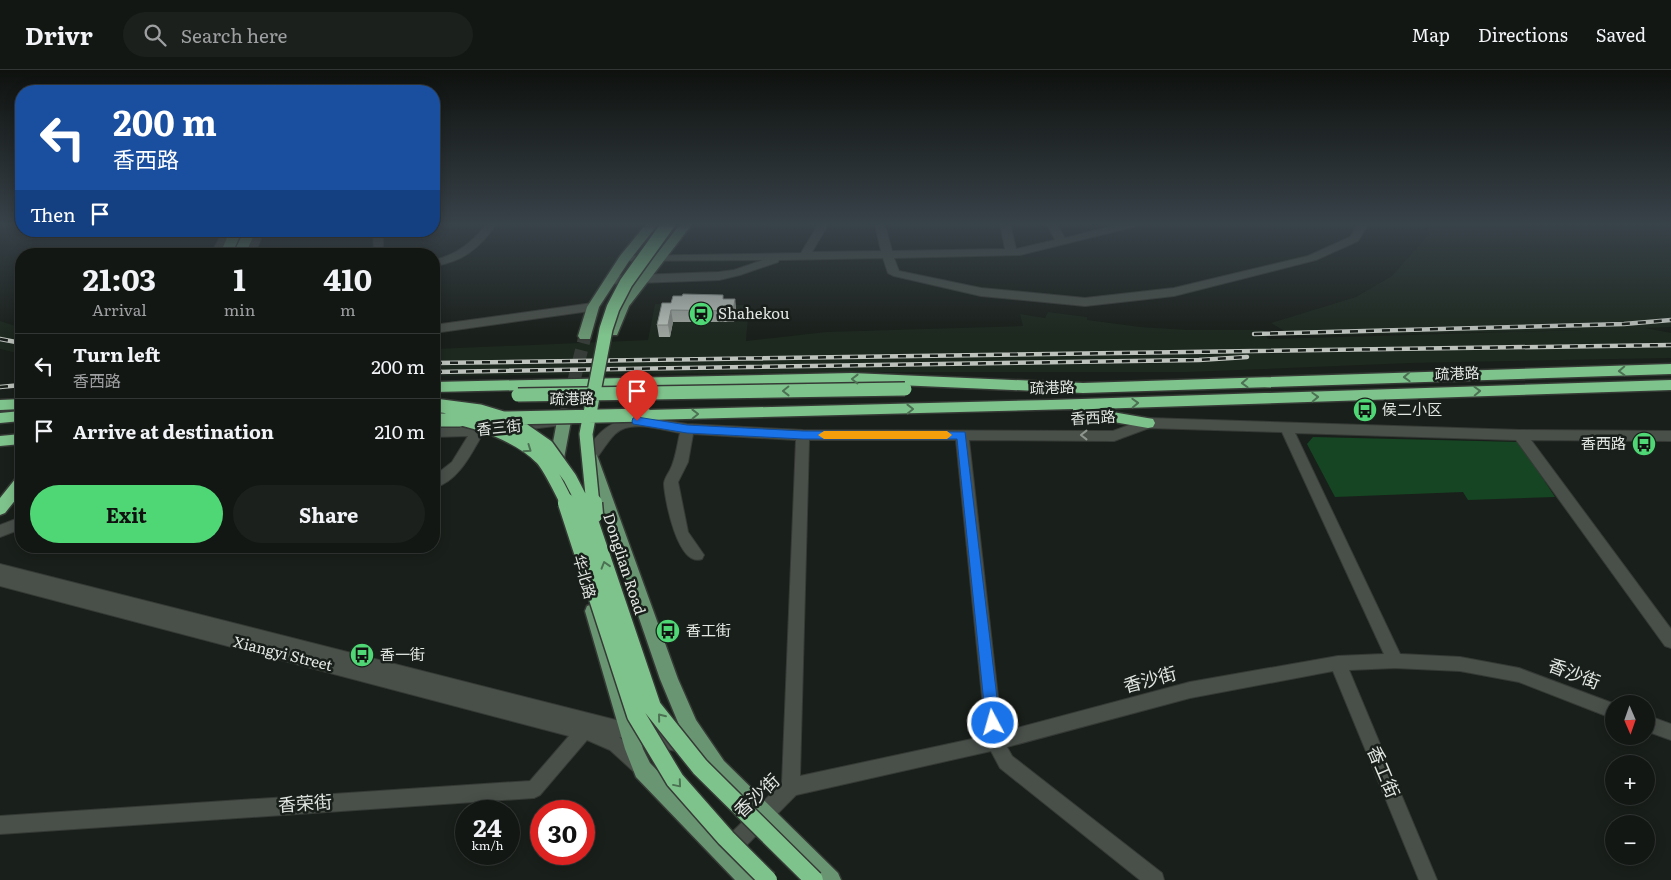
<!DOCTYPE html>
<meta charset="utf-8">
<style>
body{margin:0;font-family:Literata,"Noto Sans SC",serif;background:#1c201d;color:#f1f3f6;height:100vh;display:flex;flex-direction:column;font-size:19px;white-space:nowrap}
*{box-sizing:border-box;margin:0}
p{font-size:16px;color:#9d9fa0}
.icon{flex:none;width:28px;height:28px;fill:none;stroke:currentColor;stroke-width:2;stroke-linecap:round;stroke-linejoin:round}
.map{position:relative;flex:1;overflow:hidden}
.panel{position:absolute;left:15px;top:178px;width:425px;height:305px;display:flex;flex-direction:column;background:#131714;border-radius:20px;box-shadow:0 2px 12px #0003,0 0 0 1px #323634}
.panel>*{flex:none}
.banner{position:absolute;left:15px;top:15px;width:425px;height:152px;border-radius:20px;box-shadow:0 2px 12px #0003,0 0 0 1px #323634;background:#1a4fa0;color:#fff;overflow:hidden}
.needle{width:32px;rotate:178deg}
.fabs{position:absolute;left:1605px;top:625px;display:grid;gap:10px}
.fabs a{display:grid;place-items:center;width:50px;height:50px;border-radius:50%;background:#131714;box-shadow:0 2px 12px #0003,0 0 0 1px #323634;font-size:25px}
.speed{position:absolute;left:455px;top:730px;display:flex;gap:10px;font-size:25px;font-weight:700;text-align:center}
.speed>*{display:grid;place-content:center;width:65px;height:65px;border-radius:50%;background:#131714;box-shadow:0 2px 12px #0003,0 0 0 1px #323634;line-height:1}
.speed small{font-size:12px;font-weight:400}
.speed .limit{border:8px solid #d22;background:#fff;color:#111}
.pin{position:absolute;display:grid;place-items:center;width:42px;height:42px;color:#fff;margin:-51px -21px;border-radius:50% 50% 50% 0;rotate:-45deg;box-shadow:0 0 5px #0007}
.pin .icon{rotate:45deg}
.me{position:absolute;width:55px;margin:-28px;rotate:354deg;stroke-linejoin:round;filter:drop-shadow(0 0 4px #0008)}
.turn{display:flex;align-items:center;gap:18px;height:105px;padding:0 15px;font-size:22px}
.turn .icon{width:65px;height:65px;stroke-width:2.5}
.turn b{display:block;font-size:35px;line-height:42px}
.then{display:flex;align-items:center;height:48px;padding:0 15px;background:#0003;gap:10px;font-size:19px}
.eta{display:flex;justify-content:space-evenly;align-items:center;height:85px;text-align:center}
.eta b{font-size:30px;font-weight:700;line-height:35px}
.action{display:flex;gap:10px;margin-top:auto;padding:10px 15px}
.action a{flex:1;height:58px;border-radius:30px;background:#4fd675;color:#111;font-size:20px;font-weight:700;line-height:58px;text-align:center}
.action a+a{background:#1c201d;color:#f1f3f6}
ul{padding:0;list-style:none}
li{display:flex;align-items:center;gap:15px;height:65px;padding:0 15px;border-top:1px solid #323634}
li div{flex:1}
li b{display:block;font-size:19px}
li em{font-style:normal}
header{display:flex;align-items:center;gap:30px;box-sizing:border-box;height:70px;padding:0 25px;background:#131714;border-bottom:1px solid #323634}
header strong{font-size:24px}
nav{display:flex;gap:28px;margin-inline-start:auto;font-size:18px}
.search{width:350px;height:45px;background:#1c201d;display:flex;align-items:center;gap:12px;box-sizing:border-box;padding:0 18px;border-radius:28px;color:#9d9fa0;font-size:19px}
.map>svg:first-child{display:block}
</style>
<header>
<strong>Drivr</strong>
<div class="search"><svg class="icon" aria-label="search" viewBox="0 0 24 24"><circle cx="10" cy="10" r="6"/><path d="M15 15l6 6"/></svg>Search here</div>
<nav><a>Map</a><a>Directions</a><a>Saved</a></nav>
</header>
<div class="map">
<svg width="1671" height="810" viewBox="0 0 1671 810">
<rect width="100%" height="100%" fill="#191f1a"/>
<!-- built -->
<path fill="#1d281f" d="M1429 153H1671V257L1645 258 1671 263V288L1411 293 1189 302H844L434 306V279L648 270 655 234 749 235 746 271 826 262 1023 256 1020 244 1045 248 1048 242 1087 247V250L1140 257 1187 260H1263L1268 269 1582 260 1293 266 1271 253 1356 227 1392 206 1429 164Z
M0 251 21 258V284L0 279Z"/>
<!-- green -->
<path fill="#164523" d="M1313 367 1519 372 1555 427 1468 430 1463 422 1335 427 1307 374Z"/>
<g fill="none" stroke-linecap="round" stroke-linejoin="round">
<!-- major-tunnel -->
<path stroke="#373d38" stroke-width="13" stroke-dasharray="13 7" stroke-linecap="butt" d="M564 351 585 266"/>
<!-- minor casing -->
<g stroke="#363a36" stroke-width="2">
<path id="minor" d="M487 153H497C481 177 463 192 434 196V190C457 185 473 172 487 153Z
M819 153H829L812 182 881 181 875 155 876 153H884L885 155 892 181 1005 179 1000 153H1010L1016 179 1055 170 1046 153H1056L1065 168 1124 153H1142L1141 155 1020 185 894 188 899 201 981 218 1085 228 1174 218 1308 186 1350 167 1359 153H1369L1358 171 1316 190 1174 226 1139 230 1085 236 981 226 894 206 888 203 883 188 779 190 778 192 740 205 719 210 610 214 604 210 610 206 719 202 734 200 763 190 620 191 618 189 620 187 624 186 801 183Z
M223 161H233L222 184H211Z
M254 161H264L255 184H244Z
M373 161H383V178L388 184H377L374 181Z
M593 233 597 234 599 237 597 240 434 263V255Z
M637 346 687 354 803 360 1113 361 1148 348 1520 360 1671 361V371L1531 370 1671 559V578L1665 576 1516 370 1295 363 1400 584 1460 587 1519 598 1615 634H1614V649L1519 612 1460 601 1395 598 1349 600 1437 810H1419L1333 601 1190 628 1007 677 1012 686 1162 803 1164 810H1140L1000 698 991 681 796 725 733 789 726 791 719 789 717 782 719 775 782 713 796 370 693 364 688 392 678 412 688 462 704 485 702 489C678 498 665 431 664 414 664 409 668 404 670 400 676 388 677 375 680 363 661 360 631 349 615 364 608 371 602 381 596 389H586L584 385C598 361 610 351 637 346ZM1149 358 1282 362 1384 584 1338 586 1190 612 1002 662 969 370 1114 371ZM809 370H956L986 666 800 706Z
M558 347 563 349 565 352 563 355 482 365C470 386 458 411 434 418V406L452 392 468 366 434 367V357L478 356Z
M21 447V459L0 467V455Z
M0 494 687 668 693 670 696 676 693 682 687 684 619 667 645 689 648 695 645 701 639 703 633 701 610 680 587 670 540 725 534 728 0 764V746L530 711 569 666 0 516Z
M1646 645 1671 654V670L1646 661Z"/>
</g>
<!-- major casing -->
<g stroke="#363a36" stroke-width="3">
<path id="major" d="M647 153H659L629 191 599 237 590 269H580L578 266 587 237 620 186Z
M681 153H693L629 236 617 265H607L605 262 619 232Z
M230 161H242L232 184H220Z
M244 161H256L245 184H233Z
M564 346 569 347 571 351 562 399 560 403 555 405 550 403 548 399 557 351 559 347Z
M591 382 596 384 598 388 678 609 696 650 724 691 838 803 841 810H816L710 705 682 662 660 609 584 388 586 384Z
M593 534 599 536 601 541 643 679 650 693 756 803 759 810H735L636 707 625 679 585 541 587 536Z"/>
</g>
<!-- highway casing -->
<g stroke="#363a36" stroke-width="3">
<path id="highway" d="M1671 294V304L1083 323 852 313 434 322V312L852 303 1083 313Z
M1671 310V320L1095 339 1153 349 1155 353 1153 357 1148 358 1079 346 1074 345 1073 339 646 350 641 349 639 345 641 341 646 340 1051 330Z
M21 329V339L0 340V330Z
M21 341V351L0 353V343Z
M21 364V374L0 376V366Z
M21 406V423L5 443 0 445V428L16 408Z"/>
</g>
<!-- minor -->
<use href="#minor" fill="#49504a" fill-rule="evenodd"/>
<!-- major -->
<use href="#major" fill="#699572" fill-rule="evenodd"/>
<!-- highway -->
<use href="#highway" fill="#7fc38c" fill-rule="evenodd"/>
<!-- rail casing -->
<g stroke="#bdc2bd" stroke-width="4.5">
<path id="rail" d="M1254 264 1624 254 1671 250
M0 269 21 273
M434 293 1671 275
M434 302 1199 290 1247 287
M0 317 21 315"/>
</g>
<!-- rail -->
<use href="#rail" stroke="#191f1a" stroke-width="2.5" stroke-dasharray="8" stroke-linecap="butt"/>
<!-- highway-bridge-far1 casing -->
<g stroke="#363a36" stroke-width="16" stroke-linecap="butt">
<path id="highway-bridge-far1" d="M518 325 905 319
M434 335 480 341 503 348 524 360 547 376 570 408 584 435
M450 347C478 351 521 367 541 388 550 397 561 422 568 435
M505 348 646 345
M434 350H460
M593 435 586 364 606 259 613 238 626 213 669 153"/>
</g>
<!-- highway-bridge casing -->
<g stroke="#363a36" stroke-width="21" stroke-linecap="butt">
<path id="highway-bridge" d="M567 433 636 645 675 710 726 768 768 810
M583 433 652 637 700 697 814 810
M593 433 594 444"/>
</g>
<!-- highway-bridge-far1 -->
<use href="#highway-bridge-far1" stroke="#7fc38c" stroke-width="13"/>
<!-- highway-bridge -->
<use href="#highway-bridge" stroke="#7fc38c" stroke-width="18"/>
</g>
<!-- wall -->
<path fill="#9da49e" d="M724 229H735L736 240 734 252H673L670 267H659L657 255 671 233Z"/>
<!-- shaded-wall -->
<path fill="#808681" d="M735 229 736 240 734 252 733 241Z
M671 240 673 252 670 267 668 255Z"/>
<!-- building -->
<path fill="#b7bfb8" stroke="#808681" d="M683 224 723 225V229H735L733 241 671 240 668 255H657L662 233H671L673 226H682Z"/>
<!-- one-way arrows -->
<defs><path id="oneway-chevron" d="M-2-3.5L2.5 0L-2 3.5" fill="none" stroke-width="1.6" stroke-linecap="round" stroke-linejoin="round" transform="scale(1.25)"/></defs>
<g stroke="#4c7153">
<use href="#oneway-chevron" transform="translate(1622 301) rotate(178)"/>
<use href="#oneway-chevron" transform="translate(1407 307) rotate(178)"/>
<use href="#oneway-chevron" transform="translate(855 309) rotate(-179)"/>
<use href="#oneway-chevron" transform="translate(1245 313) rotate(178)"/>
<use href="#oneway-chevron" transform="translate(786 321) rotate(179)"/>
<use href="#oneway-chevron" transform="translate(1477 321) rotate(-2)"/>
<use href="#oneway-chevron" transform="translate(1315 327) rotate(-2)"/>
<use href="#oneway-chevron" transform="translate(1135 333) rotate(-2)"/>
<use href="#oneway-chevron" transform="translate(910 339) rotate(-1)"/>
<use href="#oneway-chevron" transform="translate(695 344) rotate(-1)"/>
<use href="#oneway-chevron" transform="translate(528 379) rotate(35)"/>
<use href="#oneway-chevron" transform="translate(605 495) rotate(-107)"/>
<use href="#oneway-chevron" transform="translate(661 647) rotate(-129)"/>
<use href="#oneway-chevron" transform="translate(678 714) rotate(50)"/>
</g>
<use stroke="#8e948e" href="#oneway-chevron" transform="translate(1084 365) rotate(-180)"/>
<!-- sky -->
<linearGradient id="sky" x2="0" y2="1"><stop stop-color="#0e110e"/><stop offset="0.58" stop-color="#384249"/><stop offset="1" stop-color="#384249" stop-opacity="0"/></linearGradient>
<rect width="1671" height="266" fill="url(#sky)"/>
<!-- route -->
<path fill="#1a73e8" stroke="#114b97" d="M637 347 687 355 803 361 965 362 1000 653 998 658 993 659 988 658 986 653 957 369H803L687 363 633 354 632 351 633 348Z"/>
<!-- slow -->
<path fill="#f59e0b" d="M824 361H947L952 365 947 369H824L818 365Z"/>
<!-- icons -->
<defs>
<g id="station-disc" transform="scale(1.25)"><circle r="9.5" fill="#4fd675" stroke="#191f1a"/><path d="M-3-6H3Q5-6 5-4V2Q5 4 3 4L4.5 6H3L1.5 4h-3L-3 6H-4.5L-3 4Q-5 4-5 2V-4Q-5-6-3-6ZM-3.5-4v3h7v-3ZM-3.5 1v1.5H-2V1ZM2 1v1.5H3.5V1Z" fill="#111"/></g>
<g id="bus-disc" transform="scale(1.25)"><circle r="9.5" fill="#4fd675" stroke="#191f1a"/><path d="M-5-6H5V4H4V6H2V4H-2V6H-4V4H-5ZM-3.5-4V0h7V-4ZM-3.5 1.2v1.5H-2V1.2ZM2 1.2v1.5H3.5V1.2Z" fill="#111"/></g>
</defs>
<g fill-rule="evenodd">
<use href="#station-disc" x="701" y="244"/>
<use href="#bus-disc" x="1365" y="340"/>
<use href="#bus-disc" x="1644" y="374"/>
<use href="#bus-disc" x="668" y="561"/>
<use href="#bus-disc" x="362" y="585"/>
</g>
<g text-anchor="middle" stroke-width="5" stroke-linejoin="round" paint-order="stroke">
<!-- poi labels -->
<g font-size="15" fill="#e2e6e2" stroke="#191f1a" text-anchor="start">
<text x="718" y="249">Shahekou</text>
<text x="1382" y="345">侯二小区</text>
<text x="1626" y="379" text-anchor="end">香西路</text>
<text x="686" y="566">香工街</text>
<text x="380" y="590">香一街</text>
</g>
<!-- street labels -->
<g font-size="15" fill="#e2e6e2" stroke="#191f1a">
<text transform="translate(1457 304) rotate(-2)" y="5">疏港路</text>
<text transform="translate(1052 318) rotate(-2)" y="5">疏港路</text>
<text transform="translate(572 329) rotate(-1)" y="5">疏港路</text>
<text transform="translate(1093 348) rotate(-3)" y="5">香西路</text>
<text transform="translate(499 358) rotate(-6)" y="5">香三街</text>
<text transform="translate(624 494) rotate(72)" y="5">Donglian Road</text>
<text transform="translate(584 507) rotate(74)" y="5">华北路</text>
<text transform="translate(283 584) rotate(14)" y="5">Xiangyi Street</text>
</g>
<!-- near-street labels -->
<g font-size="18" fill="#e2e6e2" stroke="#191f1a">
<text transform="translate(1574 604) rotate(21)" y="6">香沙街</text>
<text transform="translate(1150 610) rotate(-15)" y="6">香沙街</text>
<text transform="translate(1383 702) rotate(67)" y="6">香工街</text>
<text transform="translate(757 726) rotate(-43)" y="6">香沙街</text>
<text transform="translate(305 734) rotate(-4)" y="6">香荣街</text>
</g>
</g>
</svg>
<div class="fabs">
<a><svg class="needle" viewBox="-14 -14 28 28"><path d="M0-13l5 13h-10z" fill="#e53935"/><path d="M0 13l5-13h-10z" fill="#9d9fa0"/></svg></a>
<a>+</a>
<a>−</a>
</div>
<div class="speed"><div>24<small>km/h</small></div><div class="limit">30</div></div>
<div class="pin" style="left:637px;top:351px;background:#d93025"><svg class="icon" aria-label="arrive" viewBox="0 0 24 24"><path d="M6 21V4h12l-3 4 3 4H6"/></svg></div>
<svg class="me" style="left:993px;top:653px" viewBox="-20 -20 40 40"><circle r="17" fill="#1a73e8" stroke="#fff" stroke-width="3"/><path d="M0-11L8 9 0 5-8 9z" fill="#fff"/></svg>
<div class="banner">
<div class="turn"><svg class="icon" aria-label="left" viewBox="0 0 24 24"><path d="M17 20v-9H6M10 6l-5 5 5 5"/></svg><div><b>200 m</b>香西路</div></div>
<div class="then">Then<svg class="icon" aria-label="arrive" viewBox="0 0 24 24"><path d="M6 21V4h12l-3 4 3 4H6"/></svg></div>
</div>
<section class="panel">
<div class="eta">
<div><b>21:03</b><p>Arrival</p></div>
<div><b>1</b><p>min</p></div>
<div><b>410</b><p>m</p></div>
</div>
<ul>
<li><svg class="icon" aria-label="left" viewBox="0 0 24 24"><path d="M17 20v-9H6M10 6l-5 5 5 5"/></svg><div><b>Turn left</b><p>香西路</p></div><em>200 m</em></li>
<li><svg class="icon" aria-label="arrive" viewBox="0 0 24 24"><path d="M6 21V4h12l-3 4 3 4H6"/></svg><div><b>Arrive at destination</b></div><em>210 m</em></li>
</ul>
<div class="action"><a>Exit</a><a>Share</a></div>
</section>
</div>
